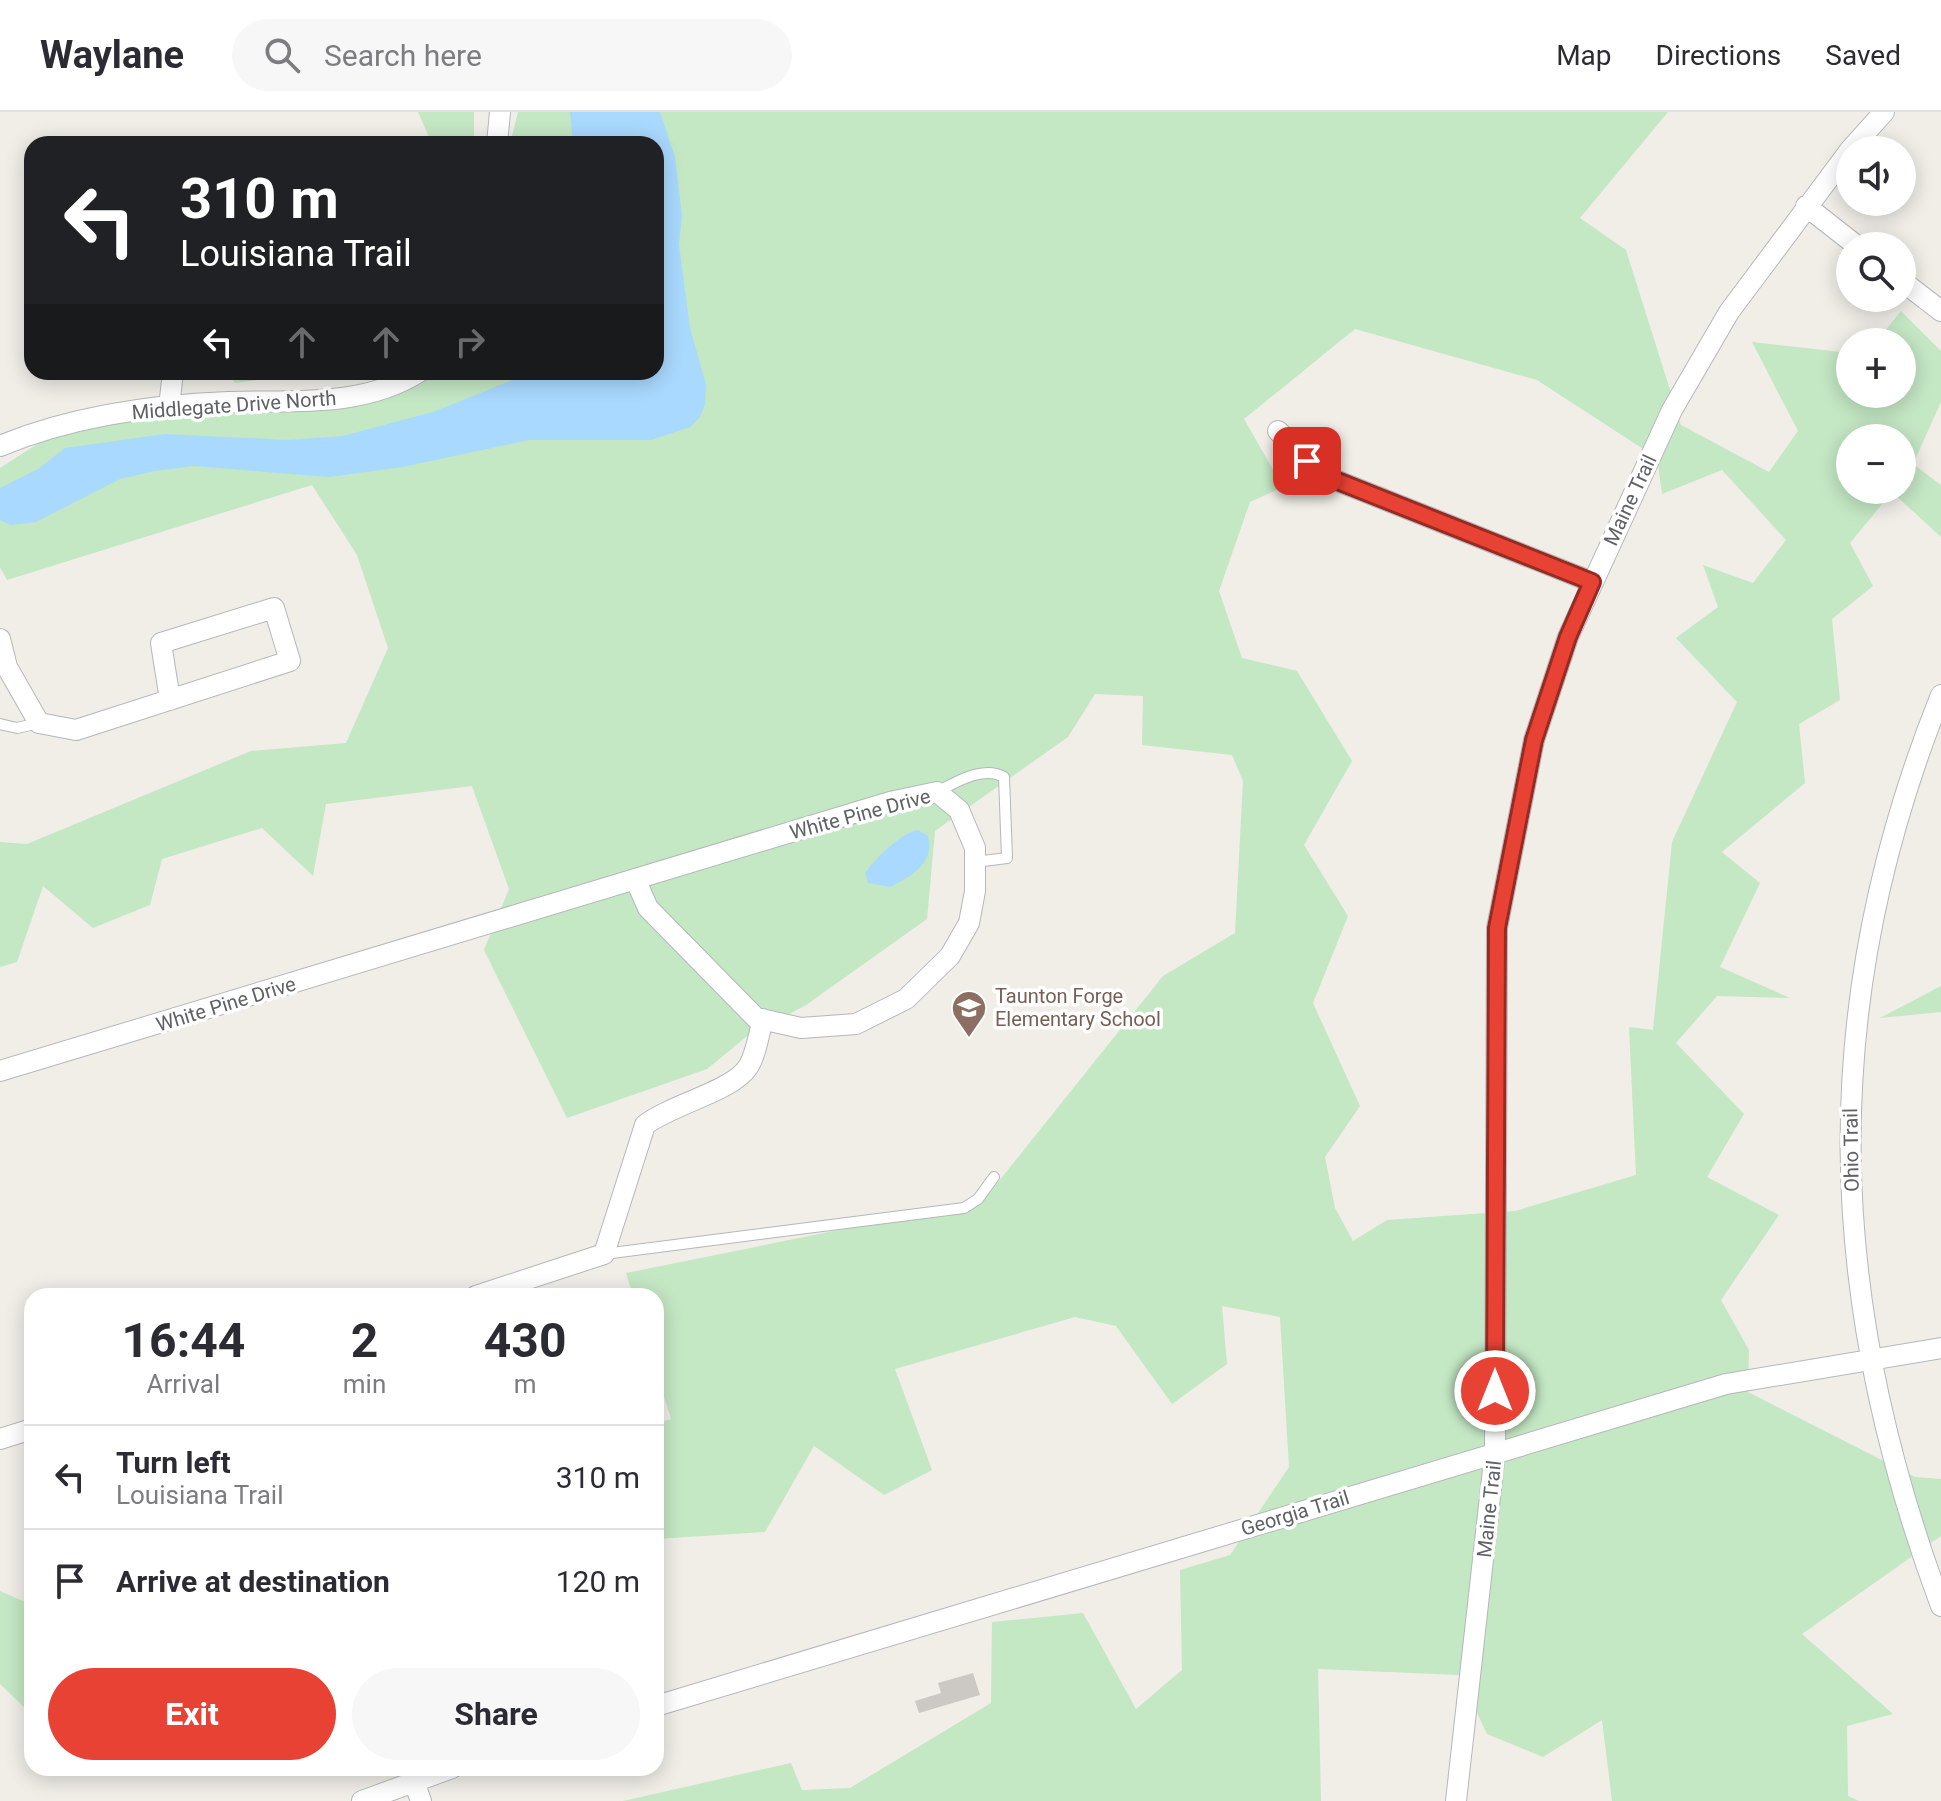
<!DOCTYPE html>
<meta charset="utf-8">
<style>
body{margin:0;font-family:Roboto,sans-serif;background:#f7f7f7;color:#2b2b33;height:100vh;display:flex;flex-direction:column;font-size:30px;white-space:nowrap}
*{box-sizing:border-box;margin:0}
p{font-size:26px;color:#7c7c81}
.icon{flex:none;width:44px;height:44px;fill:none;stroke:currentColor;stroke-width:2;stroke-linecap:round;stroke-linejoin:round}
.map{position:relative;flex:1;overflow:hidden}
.panel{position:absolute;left:24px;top:1176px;width:640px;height:488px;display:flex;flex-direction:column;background:#fff;border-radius:24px;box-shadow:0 4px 20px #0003}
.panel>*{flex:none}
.hud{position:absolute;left:24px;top:24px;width:640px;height:244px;border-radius:24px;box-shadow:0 4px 20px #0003;background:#202124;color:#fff;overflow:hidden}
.buttons{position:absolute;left:1836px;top:24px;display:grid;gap:16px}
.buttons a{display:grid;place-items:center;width:80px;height:80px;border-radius:50%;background:#fff;box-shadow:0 4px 20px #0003;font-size:40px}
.pin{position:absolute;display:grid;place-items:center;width:68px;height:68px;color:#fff;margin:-34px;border-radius:16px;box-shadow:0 4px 12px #0006}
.me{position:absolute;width:88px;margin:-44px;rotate:0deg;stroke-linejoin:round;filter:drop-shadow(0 0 6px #0008)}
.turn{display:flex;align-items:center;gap:28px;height:168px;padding:0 24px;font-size:36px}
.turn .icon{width:104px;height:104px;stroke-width:2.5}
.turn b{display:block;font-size:56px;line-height:68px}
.lanes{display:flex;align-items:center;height:76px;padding:0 24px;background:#0003;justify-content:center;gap:40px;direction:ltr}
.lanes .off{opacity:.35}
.eta{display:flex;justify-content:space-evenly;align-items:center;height:136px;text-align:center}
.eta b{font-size:48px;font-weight:700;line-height:56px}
.action{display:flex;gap:16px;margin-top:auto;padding:16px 24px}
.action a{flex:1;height:92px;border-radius:48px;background:#e84235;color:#fff;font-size:32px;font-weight:700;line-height:92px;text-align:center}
.action a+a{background:#f7f7f7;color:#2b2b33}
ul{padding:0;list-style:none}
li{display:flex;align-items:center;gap:24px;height:104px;padding:0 24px;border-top:2px solid #e1e1e2}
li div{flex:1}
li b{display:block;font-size:30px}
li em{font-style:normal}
header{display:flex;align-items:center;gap:48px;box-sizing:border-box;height:112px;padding:0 40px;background:#fff;border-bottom:2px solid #e1e1e2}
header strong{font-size:38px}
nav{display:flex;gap:44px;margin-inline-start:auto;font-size:28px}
.search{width:560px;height:72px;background:#f7f7f7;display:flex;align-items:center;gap:20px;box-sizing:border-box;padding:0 28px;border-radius:44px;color:#7c7c81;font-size:30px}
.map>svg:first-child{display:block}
</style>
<header>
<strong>Waylane</strong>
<div class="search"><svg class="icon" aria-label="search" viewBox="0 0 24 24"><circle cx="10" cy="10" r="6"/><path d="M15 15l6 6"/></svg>Search here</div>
<nav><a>Map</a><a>Directions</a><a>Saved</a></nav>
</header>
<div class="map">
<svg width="1941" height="1689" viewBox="0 0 1941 1689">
<rect width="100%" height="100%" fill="#f0eee7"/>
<!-- green -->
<path fill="#c4e7c4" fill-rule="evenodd" d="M418 0H474V32H432Z
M518 0H1668L1580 106 1626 138 1681 313 1769 360 1798 319 1752 230 1850 241V282H1902V230H1876L1901 199 1941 239V290L1913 352 1941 373V425L1892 380 1850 431 1873 474 1832 507 1840 588 1799 612 1805 671 1722 740 1760 771 1720 855 1790 886 1717 884 1676 931 1744 1002 1707 1065 1779 1103 1721 1188 1749 1238 1748 1280 1915 1365 1941 1367V1424L1802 1522 1893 1602 1847 1614 1848 1684 1859 1689H1612L1602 1608 1543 1645 1487 1622 1459 1563 1318 1557 1321 1689H623L791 1651 802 1678 850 1676 991 1591 992 1510 1083 1501 1136 1597 1182 1558 1180 1458 1230 1443 1289 1355 1280 1205 1222 1194 1227 1252 1172 1292 1116 1214 1075 1205 895 1257 932 1358 884 1383 814 1334 765 1420 656 1427V1312L671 1307 656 1259V1184H633L626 1161 983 1089 1163 864 1235 821 1243 669 1232 643 1142 633 1143 584 1095 582 1068 625 935 719 927 807 806 893 746 925 707 957 567 1006 484 838 509 777 472 674 326 692 313 764 262 716 162 747 150 793 93 816 43 774 17 850 0 855V730L27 732 251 639 346 631 388 536 357 443 312 373 7 468 0 455V356L59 318 442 260H656V32H510ZM1355 217 1537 268 1657 346 1662 382 1722 358 1786 428 1753 471 1703 453 1718 495 1676 526 1737 590 1672 730 1653 918 1629 915 1636 1063 1515 1099 1387 1108 1353 1129 1335 1096 1325 1045 1360 994 1313 891 1348 804 1304 733 1352 649 1297 559 1242 546 1219 479 1250 390 1283 375 1244 307ZM1850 326H1902V378H1850Z
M228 260H321L235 271Z
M1941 874V900L1880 906Z
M32 1447V1603L0 1572V1479L25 1490 24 1453Z"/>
<!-- water -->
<path fill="#a9d9fe" d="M570 0H660L675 45 682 104 679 133 690 216 706 273 705 293 699 306 690 315 651 328H529L403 355 329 365 194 354 155 359 120 367 36 410 10 413 0 408V376L38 357 65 336 165 322 289 328 343 324 433 300 532 260H656V32H573Z
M918 718 928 724C935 751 912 764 890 775L868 771 865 761C875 747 902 720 918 718Z"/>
<!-- building -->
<path fill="#ccc9c4" d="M973 1561 980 1583 919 1601 915 1589 941 1581 938 1571Z"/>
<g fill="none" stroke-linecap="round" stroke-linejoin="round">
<!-- lane casing -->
<g stroke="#b4b7bb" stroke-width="12">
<path id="lane" d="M0 612 17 616 39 611
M937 680C956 670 983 653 1004 665L1007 746 975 750
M604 1142 964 1096 978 1087 994 1065"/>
</g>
<!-- street casing -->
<g stroke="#b4b7bb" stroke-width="22">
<path id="street" d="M497 32 500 0
M1850 38 1884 0
M1806 94 1857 134
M1902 169 1941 199
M169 295 173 260
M1278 319 1325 364 1592 470
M0 334C72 304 150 293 228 290 292 288 362 296 419 260
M0 527 7 555 39 611 76 618 290 549 274 496 161 531 170 588
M1941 583C1816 894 1825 1183 1941 1494
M0 959 890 690 937 680 959 698 975 736V779L969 811 950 844 906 887 856 912 801 916 756 906 648 796 636 769
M476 1184 604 1142 645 1013C672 992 733 979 748 955 756 943 759 921 763 907
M0 1327 32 1317
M656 1594 1726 1272 1941 1236
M409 1656 421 1689
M362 1689 452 1656
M1456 1689 1495 1340 1497 816 1534 628 1568 525 1672 298 1729 200 1850 38"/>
</g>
<!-- lane -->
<use href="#lane" stroke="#fff" stroke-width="10"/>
<!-- street -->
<use href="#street" stroke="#fff" stroke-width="20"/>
</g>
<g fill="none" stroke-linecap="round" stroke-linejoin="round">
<!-- route casing -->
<g stroke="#972b22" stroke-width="20">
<path id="route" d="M1307 349 1325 364 1592 470 1568 525 1534 628 1497 816 1495 1279"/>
</g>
<!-- route -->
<use href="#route" stroke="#e84235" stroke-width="14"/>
</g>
<!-- icons -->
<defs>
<g id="school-pin" transform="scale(1.8)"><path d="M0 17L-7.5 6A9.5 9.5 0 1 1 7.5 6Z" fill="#8d6e63" stroke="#fff"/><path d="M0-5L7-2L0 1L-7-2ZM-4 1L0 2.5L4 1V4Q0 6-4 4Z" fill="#fff"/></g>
</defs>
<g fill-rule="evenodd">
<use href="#school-pin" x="969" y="896"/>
</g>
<g text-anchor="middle" stroke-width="7" stroke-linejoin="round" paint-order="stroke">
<!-- street labels -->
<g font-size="20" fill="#5e6267" stroke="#fff">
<text transform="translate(234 293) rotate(-4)" y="7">Middlegate Drive North</text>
<text transform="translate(1630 388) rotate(-65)" y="7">Maine Trail</text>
<text transform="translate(860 702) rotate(-15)" y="7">White Pine Drive</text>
<text transform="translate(226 892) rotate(-17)" y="7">White Pine Drive</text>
<text transform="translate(1851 1038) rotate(-91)" y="7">Ohio Trail</text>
<text transform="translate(1489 1397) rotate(-84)" y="7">Maine Trail</text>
<text transform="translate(1295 1401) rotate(-17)" y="7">Georgia Trail</text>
</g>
<!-- education labels -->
<g font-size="20" fill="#785e54" stroke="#fff" text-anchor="start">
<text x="995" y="891">Taunton Forge<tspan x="995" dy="23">Elementary School</tspan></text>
</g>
</g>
</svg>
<div class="buttons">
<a><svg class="icon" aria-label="sound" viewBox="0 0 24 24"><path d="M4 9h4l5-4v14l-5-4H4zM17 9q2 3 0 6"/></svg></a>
<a><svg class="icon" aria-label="search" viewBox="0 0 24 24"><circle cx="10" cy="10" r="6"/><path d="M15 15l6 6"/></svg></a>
<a>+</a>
<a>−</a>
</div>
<div class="pin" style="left:1307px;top:349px;background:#d93025"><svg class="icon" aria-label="arrive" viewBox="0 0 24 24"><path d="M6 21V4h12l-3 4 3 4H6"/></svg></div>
<svg class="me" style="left:1495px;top:1279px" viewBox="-20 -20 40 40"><circle r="17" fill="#e84235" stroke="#fff" stroke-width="3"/><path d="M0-11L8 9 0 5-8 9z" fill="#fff"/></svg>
<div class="hud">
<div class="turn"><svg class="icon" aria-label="left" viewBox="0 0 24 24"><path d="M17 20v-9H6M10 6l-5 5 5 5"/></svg><div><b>310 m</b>Louisiana Trail</div></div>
<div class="lanes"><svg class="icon" aria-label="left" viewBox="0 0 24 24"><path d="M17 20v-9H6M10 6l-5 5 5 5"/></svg><svg class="icon off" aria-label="ahead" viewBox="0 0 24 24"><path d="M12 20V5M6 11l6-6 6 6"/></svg><svg class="icon off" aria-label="ahead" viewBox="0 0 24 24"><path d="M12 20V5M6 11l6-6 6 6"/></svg><svg class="icon off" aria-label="right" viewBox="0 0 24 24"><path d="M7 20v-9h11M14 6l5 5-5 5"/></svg></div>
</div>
<section class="panel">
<div class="eta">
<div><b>16:44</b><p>Arrival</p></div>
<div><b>2</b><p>min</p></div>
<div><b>430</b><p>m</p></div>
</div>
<ul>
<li><svg class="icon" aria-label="left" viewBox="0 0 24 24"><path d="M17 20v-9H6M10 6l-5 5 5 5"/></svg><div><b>Turn left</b><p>Louisiana Trail</p></div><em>310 m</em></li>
<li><svg class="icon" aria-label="arrive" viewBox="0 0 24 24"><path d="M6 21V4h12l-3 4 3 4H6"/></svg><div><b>Arrive at destination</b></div><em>120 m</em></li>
</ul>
<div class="action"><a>Exit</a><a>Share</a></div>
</section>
</div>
